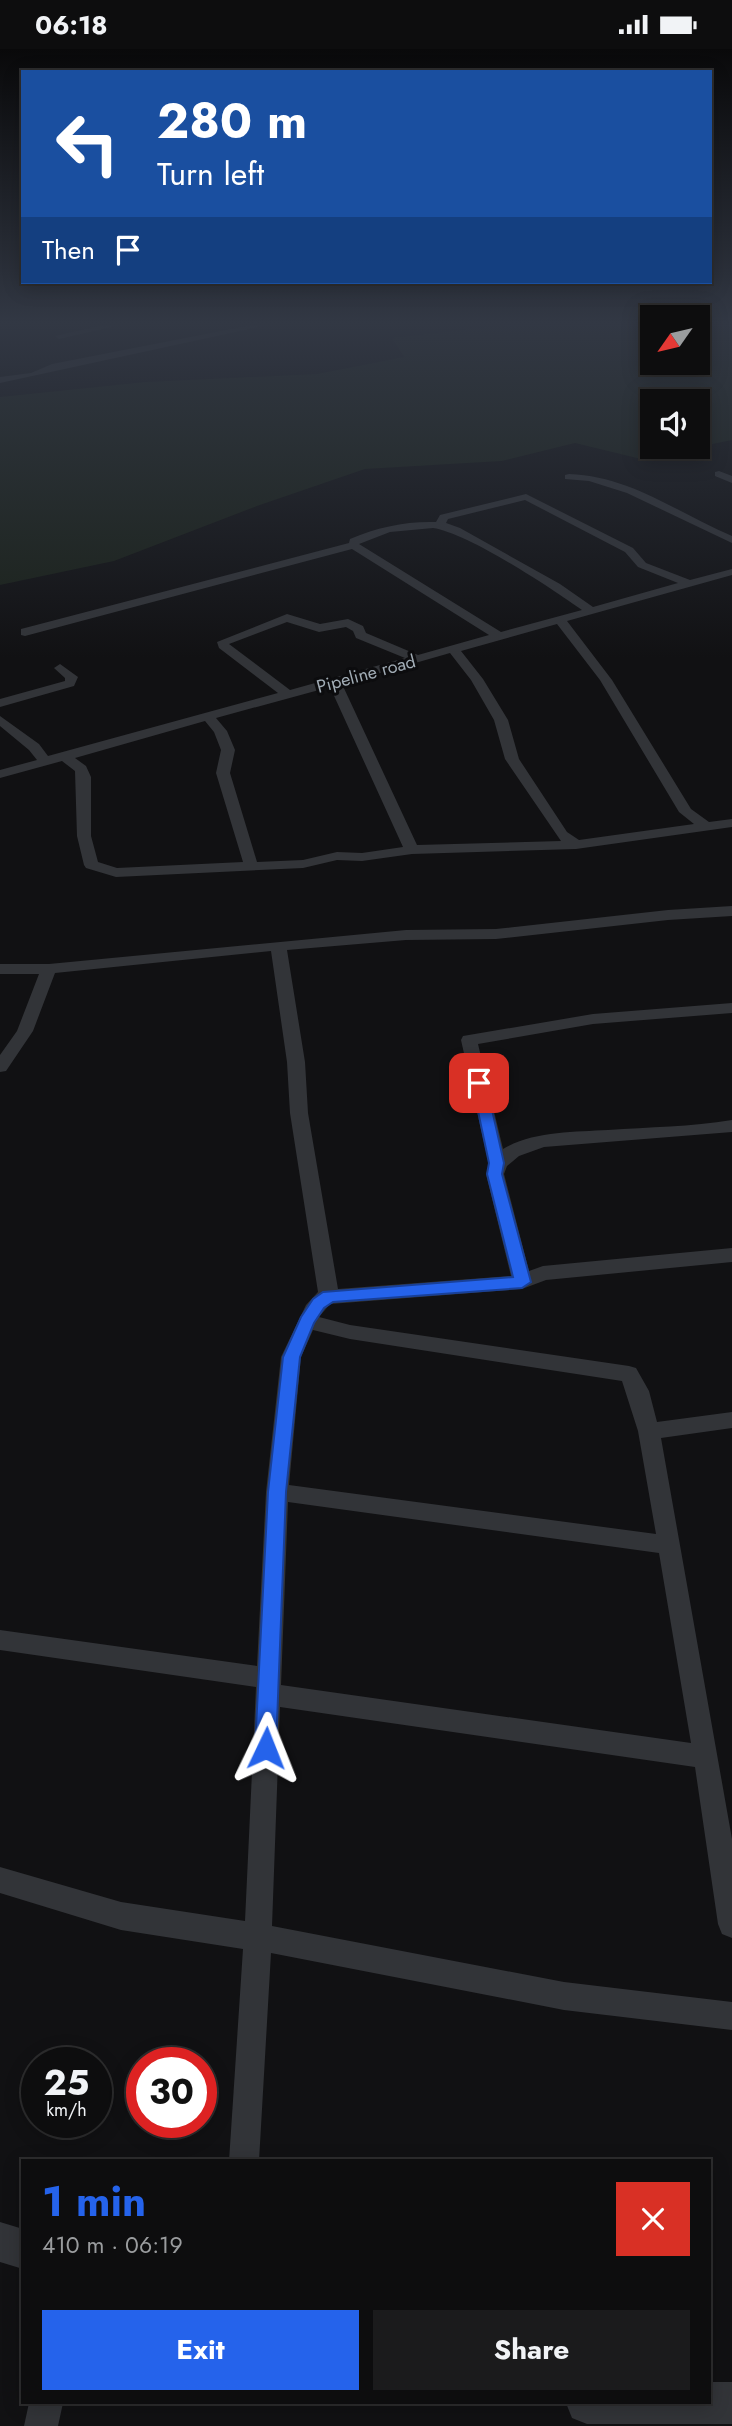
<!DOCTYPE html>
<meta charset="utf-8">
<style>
body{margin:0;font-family:Jost,sans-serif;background:#1b1b1c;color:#f1f3f6;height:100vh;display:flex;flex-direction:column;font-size:26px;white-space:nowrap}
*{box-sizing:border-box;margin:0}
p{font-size:23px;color:#9a9c9e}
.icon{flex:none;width:38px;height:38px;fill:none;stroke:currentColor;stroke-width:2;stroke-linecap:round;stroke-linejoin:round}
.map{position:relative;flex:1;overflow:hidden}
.sheet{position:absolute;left:21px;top:2110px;width:690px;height:245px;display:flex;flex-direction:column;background:#0d0d0e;border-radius:0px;box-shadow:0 4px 18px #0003,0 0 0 2px #2d2d2e}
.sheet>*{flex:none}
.top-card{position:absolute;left:21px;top:21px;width:691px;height:214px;border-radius:0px;box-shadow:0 4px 18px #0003,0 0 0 2px #2d2d2e;background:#1a4fa0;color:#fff;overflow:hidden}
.needle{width:46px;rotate:236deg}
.buttons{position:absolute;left:640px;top:256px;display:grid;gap:14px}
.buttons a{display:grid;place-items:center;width:70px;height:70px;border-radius:0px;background:#0d0d0e;box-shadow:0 4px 18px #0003,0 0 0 2px #2d2d2e;font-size:35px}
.speed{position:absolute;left:21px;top:1998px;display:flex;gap:14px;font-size:35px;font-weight:700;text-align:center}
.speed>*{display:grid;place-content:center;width:91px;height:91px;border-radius:50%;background:#0d0d0e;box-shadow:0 4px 18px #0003,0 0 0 2px #2d2d2e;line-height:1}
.speed small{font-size:18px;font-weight:400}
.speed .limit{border:10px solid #d22;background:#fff;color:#111}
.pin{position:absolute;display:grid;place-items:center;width:60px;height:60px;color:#fff;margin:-30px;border-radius:14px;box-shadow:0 4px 10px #0006}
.me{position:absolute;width:77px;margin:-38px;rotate:2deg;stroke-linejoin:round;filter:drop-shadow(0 0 5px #0008)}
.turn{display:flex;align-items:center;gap:24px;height:147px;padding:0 21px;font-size:32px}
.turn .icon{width:91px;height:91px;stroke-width:2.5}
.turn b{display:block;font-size:49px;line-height:60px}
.then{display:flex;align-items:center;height:66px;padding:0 21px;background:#0003;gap:14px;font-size:26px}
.round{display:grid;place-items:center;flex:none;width:74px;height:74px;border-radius:0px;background:#1b1b1c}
.summary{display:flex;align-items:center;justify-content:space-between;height:119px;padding:0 21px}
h1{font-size:42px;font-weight:700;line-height:52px;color:#2563eb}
.primary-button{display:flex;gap:14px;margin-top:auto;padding:14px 21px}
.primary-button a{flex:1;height:80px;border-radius:0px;background:#2563eb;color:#fff;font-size:28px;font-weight:700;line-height:80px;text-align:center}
.primary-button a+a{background:#1b1b1c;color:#f1f3f6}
.status{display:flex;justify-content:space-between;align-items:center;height:49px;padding:0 35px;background:#0d0d0e;direction:ltr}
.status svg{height:19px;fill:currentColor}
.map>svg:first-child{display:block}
</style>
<div class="status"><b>06:18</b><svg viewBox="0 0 49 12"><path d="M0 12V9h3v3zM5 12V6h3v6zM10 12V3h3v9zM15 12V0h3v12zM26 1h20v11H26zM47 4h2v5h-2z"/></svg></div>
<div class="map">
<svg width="732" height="2377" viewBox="0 0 732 2377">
<rect width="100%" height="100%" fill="#111113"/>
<!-- green -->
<path fill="#1a2119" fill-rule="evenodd" d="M508 276H653V313H698V276H732V391L641 410 575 394 502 412 365 420 257 457 114 512 0 536V348L145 333 317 325 404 308 392 289ZM653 352H698V397H653Z"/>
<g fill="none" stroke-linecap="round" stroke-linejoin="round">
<!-- minor -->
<path fill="#323438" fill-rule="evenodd" d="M104 276H120L59 290 55 287Z
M252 276H267L0 334V328L31 324 52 315Z
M719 422 732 427V434L715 427V423Z
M569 425C630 427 678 464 732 487V494L627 444 589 432 565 430V426Z
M526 445 633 499 646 514 690 531 732 520V526L567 572 612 631 691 760 709 773 732 770V778L576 800 412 805 362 812 337 811 303 819 116 828 86 819 84 816 77 787 75 722 62 712 0 729V721L37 711 29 701 0 677V667L39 695 48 707 278 644 219 599 217 593 287 565 320 575 348 570 363 577 366 584 418 606 489 586 352 500 25 587 21 586V580L349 494 350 490C377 478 407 472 436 473L440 466ZM525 451 625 503 638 518 678 534 593 558 560 535 460 479 446 474 448 470ZM433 479C468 484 551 539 582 561L501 583 359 495 390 483ZM287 573 319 583 346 578 353 582 356 589 405 609 290 641 229 595ZM557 575 600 631 679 763 694 775 579 791 567 783 519 710 508 671 483 630 461 602ZM450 604 471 631 494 671 505 710 561 792 417 796 342 635ZM330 638 403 798 362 804 337 803 303 811 257 813 230 724 235 701 227 682 216 669ZM205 672 214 683 221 701 216 724 243 813 117 819 98 813 91 787V728L86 717 75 709Z
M60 615 78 628 74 637 0 658V650L65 632V629L54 619Z
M732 857V867L668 871 496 890 406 891 287 901 305 1013 308 1064 338 1240 511 1227 486 1125 489 1116 461 991 463 987 593 965 732 954V964L593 975 478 995 503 1100C533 1082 574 1083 608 1081 649 1078 691 1078 732 1071V1083L544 1098 519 1107 507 1117 504 1125 529 1222 543 1217 732 1199V1213L546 1231 522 1240 330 1255 319 1268 350 1276 629 1317 636 1319 649 1342 657 1373 732 1363V1379L661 1389 732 1790V1889L722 1885 718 1875 695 1718 280 1658 272 1877 564 1933 732 1953V1981L564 1961 271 1904 259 2112H229L243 1900 121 1881 0 1844V1818L121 1853 245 1872 256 1638 0 1601V1581L257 1617 266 1443 281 1308 306 1256 318 1243 290 1064 287 1013 271 902 55 924 33 982 6 1022 0 1023V1006L17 982 39 925H0V915H49L406 881 496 880 668 861ZM313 1281 350 1290 622 1332 638 1382 656 1485 289 1436 301 1308ZM288 1453 659 1504 691 1694 281 1636Z
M29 2354H63L58 2377H24Z"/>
<!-- tertiary -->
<path fill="#323438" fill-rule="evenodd" d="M0 2173 23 2180V2220L0 2213Z
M709 2333H732V2375H587L572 2369 566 2354H709Z"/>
</g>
<!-- sky -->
<linearGradient id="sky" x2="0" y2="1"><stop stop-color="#09090a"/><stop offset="0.45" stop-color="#323844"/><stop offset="1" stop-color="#323844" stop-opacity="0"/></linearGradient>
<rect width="732" height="609" fill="url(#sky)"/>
<!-- route -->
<path fill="#2563eb" stroke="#184099" stroke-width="2" d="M479 1029 486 1034 504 1114 502 1125 531 1233 522 1239 333 1253 324 1259 314 1274 300 1308 286 1443 276 1699 273 1705 266 1708 258 1705 255 1699 268 1443 283 1308 301 1268 313 1250 323 1243 513 1228 487 1125 489 1114 472 1034Z"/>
<g text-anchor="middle" stroke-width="6" stroke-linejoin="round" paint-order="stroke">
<!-- far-street labels -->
<g font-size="18" fill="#a1acb5" stroke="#0c0c0e">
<text transform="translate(366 625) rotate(-15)" y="6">Pipeline road</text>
</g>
</g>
</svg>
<div class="buttons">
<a><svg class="needle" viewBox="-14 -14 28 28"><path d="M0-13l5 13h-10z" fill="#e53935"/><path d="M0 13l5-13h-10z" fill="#9a9c9e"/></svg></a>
<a><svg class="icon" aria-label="sound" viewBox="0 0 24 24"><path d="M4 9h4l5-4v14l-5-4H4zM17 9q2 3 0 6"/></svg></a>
</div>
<div class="speed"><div>25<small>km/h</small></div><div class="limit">30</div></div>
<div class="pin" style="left:479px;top:1034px;background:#d93025"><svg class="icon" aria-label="arrive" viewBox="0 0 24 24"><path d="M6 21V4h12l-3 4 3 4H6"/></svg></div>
<svg class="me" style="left:266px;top:1699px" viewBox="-20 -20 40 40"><path d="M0-17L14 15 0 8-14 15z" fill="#2563eb" stroke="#fff" stroke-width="4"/></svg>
<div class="top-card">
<div class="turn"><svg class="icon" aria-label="left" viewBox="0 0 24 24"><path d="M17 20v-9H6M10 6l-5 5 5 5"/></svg><div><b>280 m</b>Turn left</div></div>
<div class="then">Then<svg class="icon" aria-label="arrive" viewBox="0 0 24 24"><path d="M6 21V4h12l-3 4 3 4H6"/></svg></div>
</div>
<section class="sheet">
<div class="summary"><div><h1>1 min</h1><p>410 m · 06:19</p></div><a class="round" style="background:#d93025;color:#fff"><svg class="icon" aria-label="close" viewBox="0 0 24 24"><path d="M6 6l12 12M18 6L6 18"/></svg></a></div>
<div class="primary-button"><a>Exit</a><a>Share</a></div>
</section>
</div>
